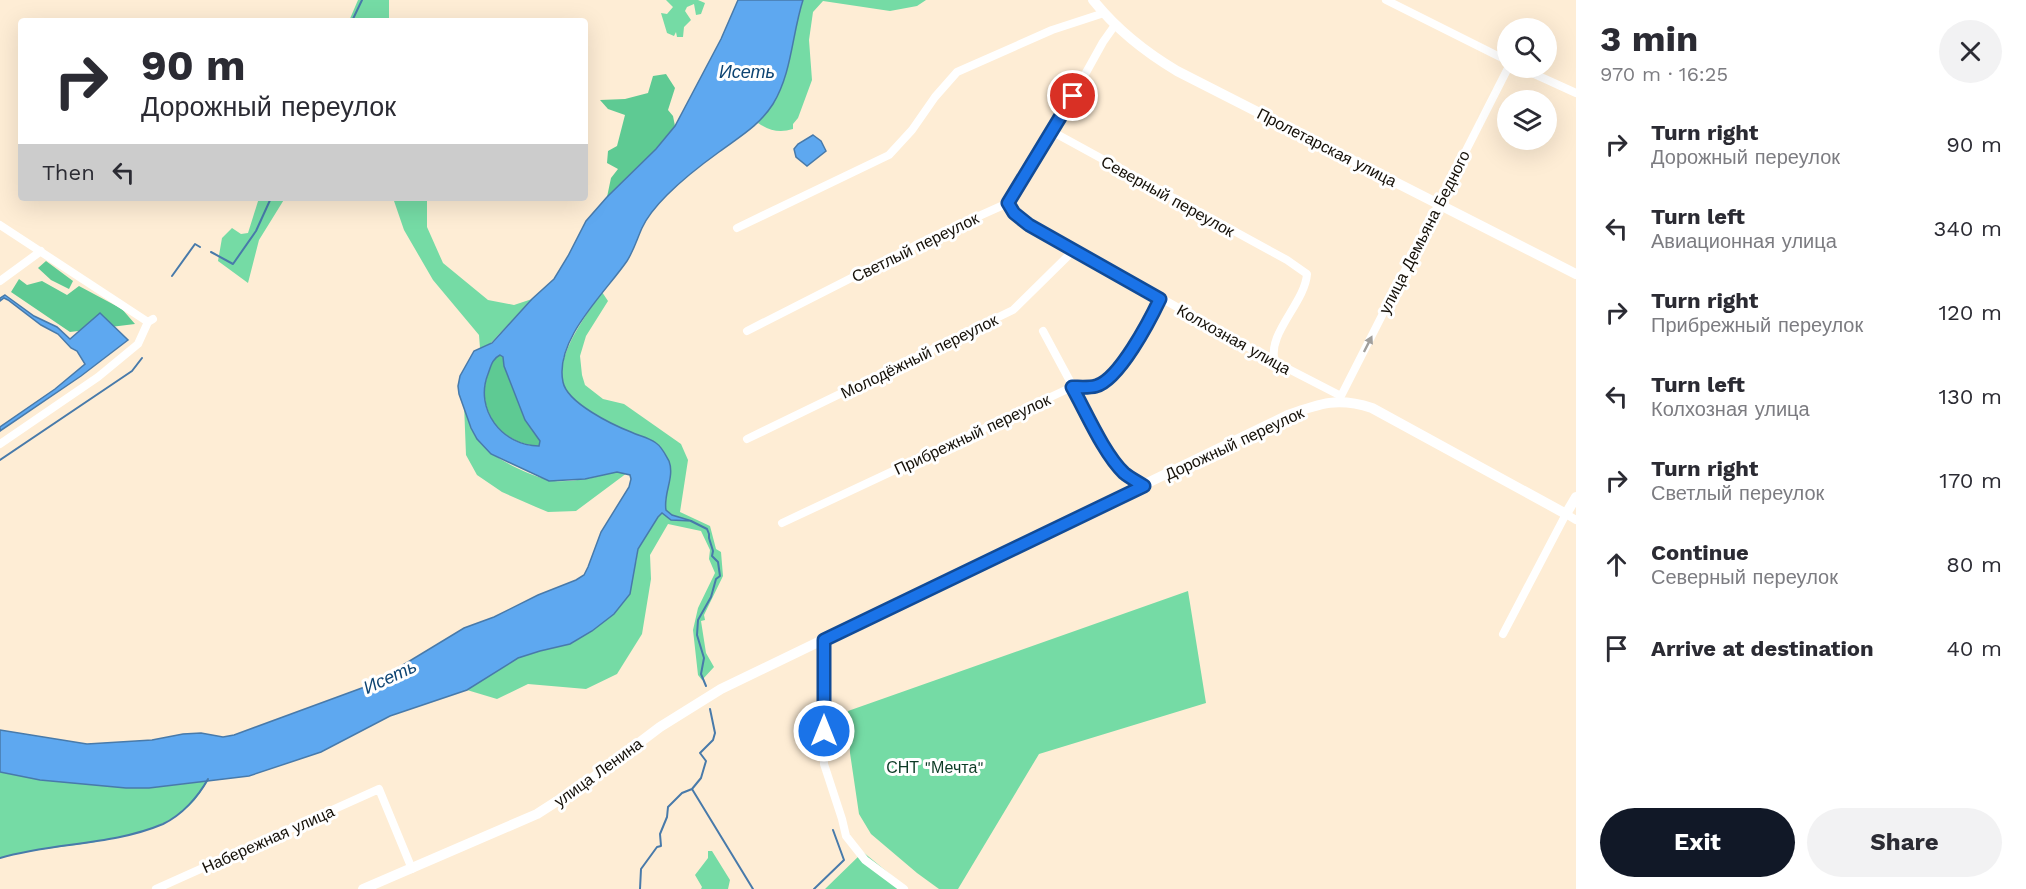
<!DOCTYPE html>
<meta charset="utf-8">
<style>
body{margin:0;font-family:"Work Sans",sans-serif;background:#f2f2f3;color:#2b2b33;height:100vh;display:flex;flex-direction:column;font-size:22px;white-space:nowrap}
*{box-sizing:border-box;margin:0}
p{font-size:20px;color:#7c7c81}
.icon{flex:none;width:33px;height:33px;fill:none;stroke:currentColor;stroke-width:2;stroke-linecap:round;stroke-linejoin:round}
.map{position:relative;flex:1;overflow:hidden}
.sheet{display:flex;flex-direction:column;background:#fff;width:450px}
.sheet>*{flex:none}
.guide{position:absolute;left:18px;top:18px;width:570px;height:183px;border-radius:6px;box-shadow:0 6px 24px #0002;background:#fff;color:#2b2b33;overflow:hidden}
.fabs{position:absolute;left:1497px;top:18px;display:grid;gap:12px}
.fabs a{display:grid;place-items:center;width:60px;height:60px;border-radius:50%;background:#fff;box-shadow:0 6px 24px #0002;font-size:30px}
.pin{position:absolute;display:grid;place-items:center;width:51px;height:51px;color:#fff;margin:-26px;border:3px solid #fff;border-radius:50%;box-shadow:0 2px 6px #0007}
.me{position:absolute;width:66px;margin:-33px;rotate:0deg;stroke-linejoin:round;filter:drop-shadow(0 0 4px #0008)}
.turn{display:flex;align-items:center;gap:21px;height:126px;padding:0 24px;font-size:27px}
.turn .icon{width:78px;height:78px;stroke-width:2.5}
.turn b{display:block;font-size:42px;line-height:51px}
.then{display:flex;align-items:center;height:57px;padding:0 24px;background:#0003;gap:12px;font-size:22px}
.round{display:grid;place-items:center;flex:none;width:63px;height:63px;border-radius:32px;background:#f2f2f3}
.summary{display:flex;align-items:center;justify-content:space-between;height:102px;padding:0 24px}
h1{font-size:36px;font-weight:700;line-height:45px}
.action{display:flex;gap:12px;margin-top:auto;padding:12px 24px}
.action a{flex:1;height:69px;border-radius:36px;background:#111827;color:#fff;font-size:24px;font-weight:700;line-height:69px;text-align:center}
.action a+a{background:#f2f2f3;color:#2b2b33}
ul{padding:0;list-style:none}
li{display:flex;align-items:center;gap:18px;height:84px;padding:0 24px}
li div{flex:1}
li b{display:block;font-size:22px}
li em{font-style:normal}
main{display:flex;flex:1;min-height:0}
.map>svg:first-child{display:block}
</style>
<main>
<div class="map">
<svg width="1576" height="889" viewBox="0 0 1576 889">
<rect width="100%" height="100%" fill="#feedd5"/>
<!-- green -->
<path fill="#75dba5" d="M358 0H389V21H349Z
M666 0H698L705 3 701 14 696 15 694 4 687 7 685 11 691 20 684 27 683 37H677L676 32 674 36 667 33 661 13 667 14 673 7Z
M803 0H926L917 6 890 11 823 1 813 12 809 40 812 80 798 118 793 124V129C780 133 770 131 758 123L772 105Z
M259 198H285L259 240 248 283 218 261 222 238 232 228 241 234 248 233Z
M393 198H427V227L443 263 488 300 514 305 532 299 489 345 480 348 479 335 433 280 404 230Z
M602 292 608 301 586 336 580 356 582 375 585 385 603 399 624 404 681 444 688 460 680 512 710 526 716 549 721 552 723 576 704 615 705 620 701 621 706 653 714 667 702 680 698 675 693 630 698 608 715 573 709 559 710 550 701 531 668 524 650 555 651 579 642 634 617 674 586 689 528 684 497 699 467 690 518 658 540 651 570 644 580 638 614 614 636 563 638 549 658 517 662 513 671 520 692 521 672 515 666 510C662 489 677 474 664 452 657 439 641 437 629 432 611 424 574 405 565 388 551 360 587 314 602 292Z
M464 404C468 416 470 429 477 439 491 458 526 474 549 480 560 483 574 480 586 479 599 477 613 470 627 473L576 511 548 512 536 507 502 492 477 475 466 455Z
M1188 591 1206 703 1039 754 958 889H939L917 873 871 834 859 814 850 753 848 711Z
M0 772 126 788H149L208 781C203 788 198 797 192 803 150 847 55 842 0 858Z
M708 851H712L730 880 728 889H701L702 887 695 875 708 858Z
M863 852 908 889H825Z"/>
<!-- forest -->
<path fill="#5eca93" d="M666 74 675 88 668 110 673 116 675 126 656 149 607 197 611 178 618 169 607 163 608 151 617 146 625 115 608 109 600 100 625 99 648 93 653 76Z
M46 261 73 281 69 289 51 280 38 268Z
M19 279 27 285 42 281 67 295 79 286 122 309 135 324 70 332 11 292Z
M500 355 503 357 504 366 525 420 540 441 539 446C501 445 475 409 488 374 490 366 492 359 500 355Z"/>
<!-- water -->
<path fill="#5ea8f0" stroke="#487aaa" stroke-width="1.5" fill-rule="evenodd" d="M738 0H803C792 34 792 73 773 104 759 126 739 137 719 152 701 165 682 180 667 195 658 204 647 217 642 228 637 239 634 250 627 261 605 293 554 340 563 382 567 403 613 425 631 432 639 436 648 437 656 443 662 447 665 454 669 461 675 477 663 494 666 510L672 515 692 521 671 520 662 513 658 517 638 549 630 594 614 614 592 631 570 644 540 651 518 658 467 690 390 716 321 752 249 776 149 788H126L40 780 0 772V730L87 744 152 740 183 734 201 733 223 737 234 735 370 685 464 628 494 617 538 595 576 580 584 575 588 567 601 532 629 487 631 479 630 475 617 472 585 479 549 481 491 454 477 439 471 428 459 394 458 386 460 376 474 351 492 343 532 299 554 279 568 256 586 221 607 197 656 149 675 126 721 39ZM500 355 503 357 504 366 525 420 540 441 539 446C502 446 474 409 488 374 491 366 492 359 500 355Z
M813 135 821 141 826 151 807 166 796 157 794 149 798 144Z
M5 295 34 316 57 327 70 339 100 313 128 340 81 376 0 431V427L55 389 85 364 77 351 71 348 58 334 41 325 8 300 4 298 0 301V298Z"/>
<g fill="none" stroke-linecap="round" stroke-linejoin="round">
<!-- stream -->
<path stroke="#487aaa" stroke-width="2" d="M352 21 362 0
M211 252 233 264 256 231 271 198
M172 276 195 244 200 247
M0 460 132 371 142 358
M691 521 707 529 709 534V538L713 551 712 556 718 562 720 576 716 579 711 597 698 620 697 635 704 658 701 674 706 686
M692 789 753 889
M0 858C53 842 111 846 163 824 182 815 198 797 208 779
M640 889 641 869 657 847 661 846 660 834 667 817 668 807 682 793 692 789 701 778 706 761 700 753 713 740 715 733 710 709
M814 889 844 860 833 830"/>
<!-- minor -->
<path stroke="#fff" stroke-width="8" d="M1386 0 1508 61
M1115 25 1103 42 1053 132 1287 260 1307 274C1305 303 1266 334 1275 362
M1521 68 1576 93
M1008 203 1014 213 1029 224 1275 362 1341 396
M0 225 148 322 153 319
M737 228 889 155 912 130 935 97 957 72 1052 30 1104 13
M0 281 41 251
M747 331 930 238 1008 203 1053 132
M1043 331 1106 448 1124 473 1144 486
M1341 396 1508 68
M747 439 1013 310 1075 249
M0 444 98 377 138 344 148 322
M782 523 1072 387C1079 387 1089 388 1096 386 1119 380 1150 320 1160 299
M1503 634 1566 514 1576 520
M824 640V764L842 819 846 836 865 860 904 889
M156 889 379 789 412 869"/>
<!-- major -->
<path stroke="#fff" stroke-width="10" d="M1093 0C1117 30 1145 52 1177 71L1576 274
M363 889 537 814 590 780 660 727 721 689 1288 415C1321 403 1338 397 1372 408L1566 514 1576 497"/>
</g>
<!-- one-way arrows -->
<defs><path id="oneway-solid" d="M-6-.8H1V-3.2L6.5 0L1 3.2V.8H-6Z" transform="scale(1.5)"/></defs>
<use fill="#a19f9c" href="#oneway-solid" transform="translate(1368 344) rotate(-63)"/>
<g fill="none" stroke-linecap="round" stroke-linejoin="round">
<!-- route casing -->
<g stroke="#114b97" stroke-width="15">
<path id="route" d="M824 731V640L1144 486C1138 482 1130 478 1124 473 1104 454 1086 412 1072 387 1079 387 1089 388 1096 386 1119 380 1150 320 1160 299L1029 225 1014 213 1008 203 1073 96"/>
</g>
<!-- route -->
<use href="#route" stroke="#1a73e8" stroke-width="10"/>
</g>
<g text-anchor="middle" stroke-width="6" stroke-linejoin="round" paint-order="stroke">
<!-- street labels -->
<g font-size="16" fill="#151008" stroke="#fff">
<text transform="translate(1327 147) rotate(27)" y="6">Пролетарская улица</text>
<text transform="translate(1168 196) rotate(29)" y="6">Северный переулок</text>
<text transform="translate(1424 232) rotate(-63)" y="6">улица Демьяна Бедного</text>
<text transform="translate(915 247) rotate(-26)" y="6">Светлый переулок</text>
<text transform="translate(1234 339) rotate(29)" y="6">Колхозная улица</text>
<text transform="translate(919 356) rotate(-26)" y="6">Молодёжный переулок</text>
<text transform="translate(972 434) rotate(-25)" y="6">Прибрежный переулок</text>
<text transform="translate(1234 443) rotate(-25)" y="6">Дорожный переулок</text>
<text transform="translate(598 772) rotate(-36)" y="6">улица Ленина</text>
<text transform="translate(268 839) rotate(-24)" y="6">Набережная улица</text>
</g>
<!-- park labels -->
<g font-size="16" fill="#0c3b25" stroke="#fff">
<text x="935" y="773">СНТ "Мечта"</text>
</g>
<!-- water labels -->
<g font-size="18" font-style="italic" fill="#0d4472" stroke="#fff">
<text x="747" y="78">Исеть</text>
<text transform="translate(390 677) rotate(-25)" y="6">Исеть</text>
</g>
</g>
</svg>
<div class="fabs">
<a><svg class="icon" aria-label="search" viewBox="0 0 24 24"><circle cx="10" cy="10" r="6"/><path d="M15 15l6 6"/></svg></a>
<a><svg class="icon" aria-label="layers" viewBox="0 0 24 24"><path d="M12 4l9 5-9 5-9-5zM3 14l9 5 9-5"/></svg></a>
</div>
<div class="pin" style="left:1073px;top:96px;background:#d93025"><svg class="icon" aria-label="arrive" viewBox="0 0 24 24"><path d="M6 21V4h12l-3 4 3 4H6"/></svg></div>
<svg class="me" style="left:824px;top:731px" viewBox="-20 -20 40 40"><circle r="17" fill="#1a73e8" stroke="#fff" stroke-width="3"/><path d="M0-11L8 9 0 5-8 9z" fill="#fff"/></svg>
<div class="guide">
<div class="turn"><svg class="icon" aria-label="right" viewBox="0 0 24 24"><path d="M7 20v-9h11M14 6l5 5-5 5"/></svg><div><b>90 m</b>Дорожный переулок</div></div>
<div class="then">Then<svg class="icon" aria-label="left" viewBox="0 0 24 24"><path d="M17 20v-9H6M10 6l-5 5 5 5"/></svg></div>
</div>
</div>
<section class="sheet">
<div class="summary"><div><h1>3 min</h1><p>970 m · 16:25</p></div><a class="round"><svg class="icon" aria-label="close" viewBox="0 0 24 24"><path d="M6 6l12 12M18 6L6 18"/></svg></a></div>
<ul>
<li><svg class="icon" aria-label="right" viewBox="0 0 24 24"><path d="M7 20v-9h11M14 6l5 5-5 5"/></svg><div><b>Turn right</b><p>Дорожный переулок</p></div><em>90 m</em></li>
<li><svg class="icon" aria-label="left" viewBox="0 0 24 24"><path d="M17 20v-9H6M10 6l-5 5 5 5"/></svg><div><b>Turn left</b><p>Авиационная улица</p></div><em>340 m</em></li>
<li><svg class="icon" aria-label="right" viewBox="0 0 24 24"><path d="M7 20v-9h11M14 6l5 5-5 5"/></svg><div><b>Turn right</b><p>Прибрежный переулок</p></div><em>120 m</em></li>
<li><svg class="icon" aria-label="left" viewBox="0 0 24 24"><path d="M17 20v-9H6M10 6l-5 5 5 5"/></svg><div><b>Turn left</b><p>Колхозная улица</p></div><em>130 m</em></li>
<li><svg class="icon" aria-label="right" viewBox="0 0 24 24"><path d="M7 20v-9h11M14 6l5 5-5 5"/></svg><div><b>Turn right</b><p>Светлый переулок</p></div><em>170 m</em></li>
<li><svg class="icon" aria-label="ahead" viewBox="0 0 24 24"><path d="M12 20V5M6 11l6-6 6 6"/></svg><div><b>Continue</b><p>Северный переулок</p></div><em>80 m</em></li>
<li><svg class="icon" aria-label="arrive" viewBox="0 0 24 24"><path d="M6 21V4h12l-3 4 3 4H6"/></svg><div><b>Arrive at destination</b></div><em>40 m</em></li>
</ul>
<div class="action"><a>Exit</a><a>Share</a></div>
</section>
</main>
